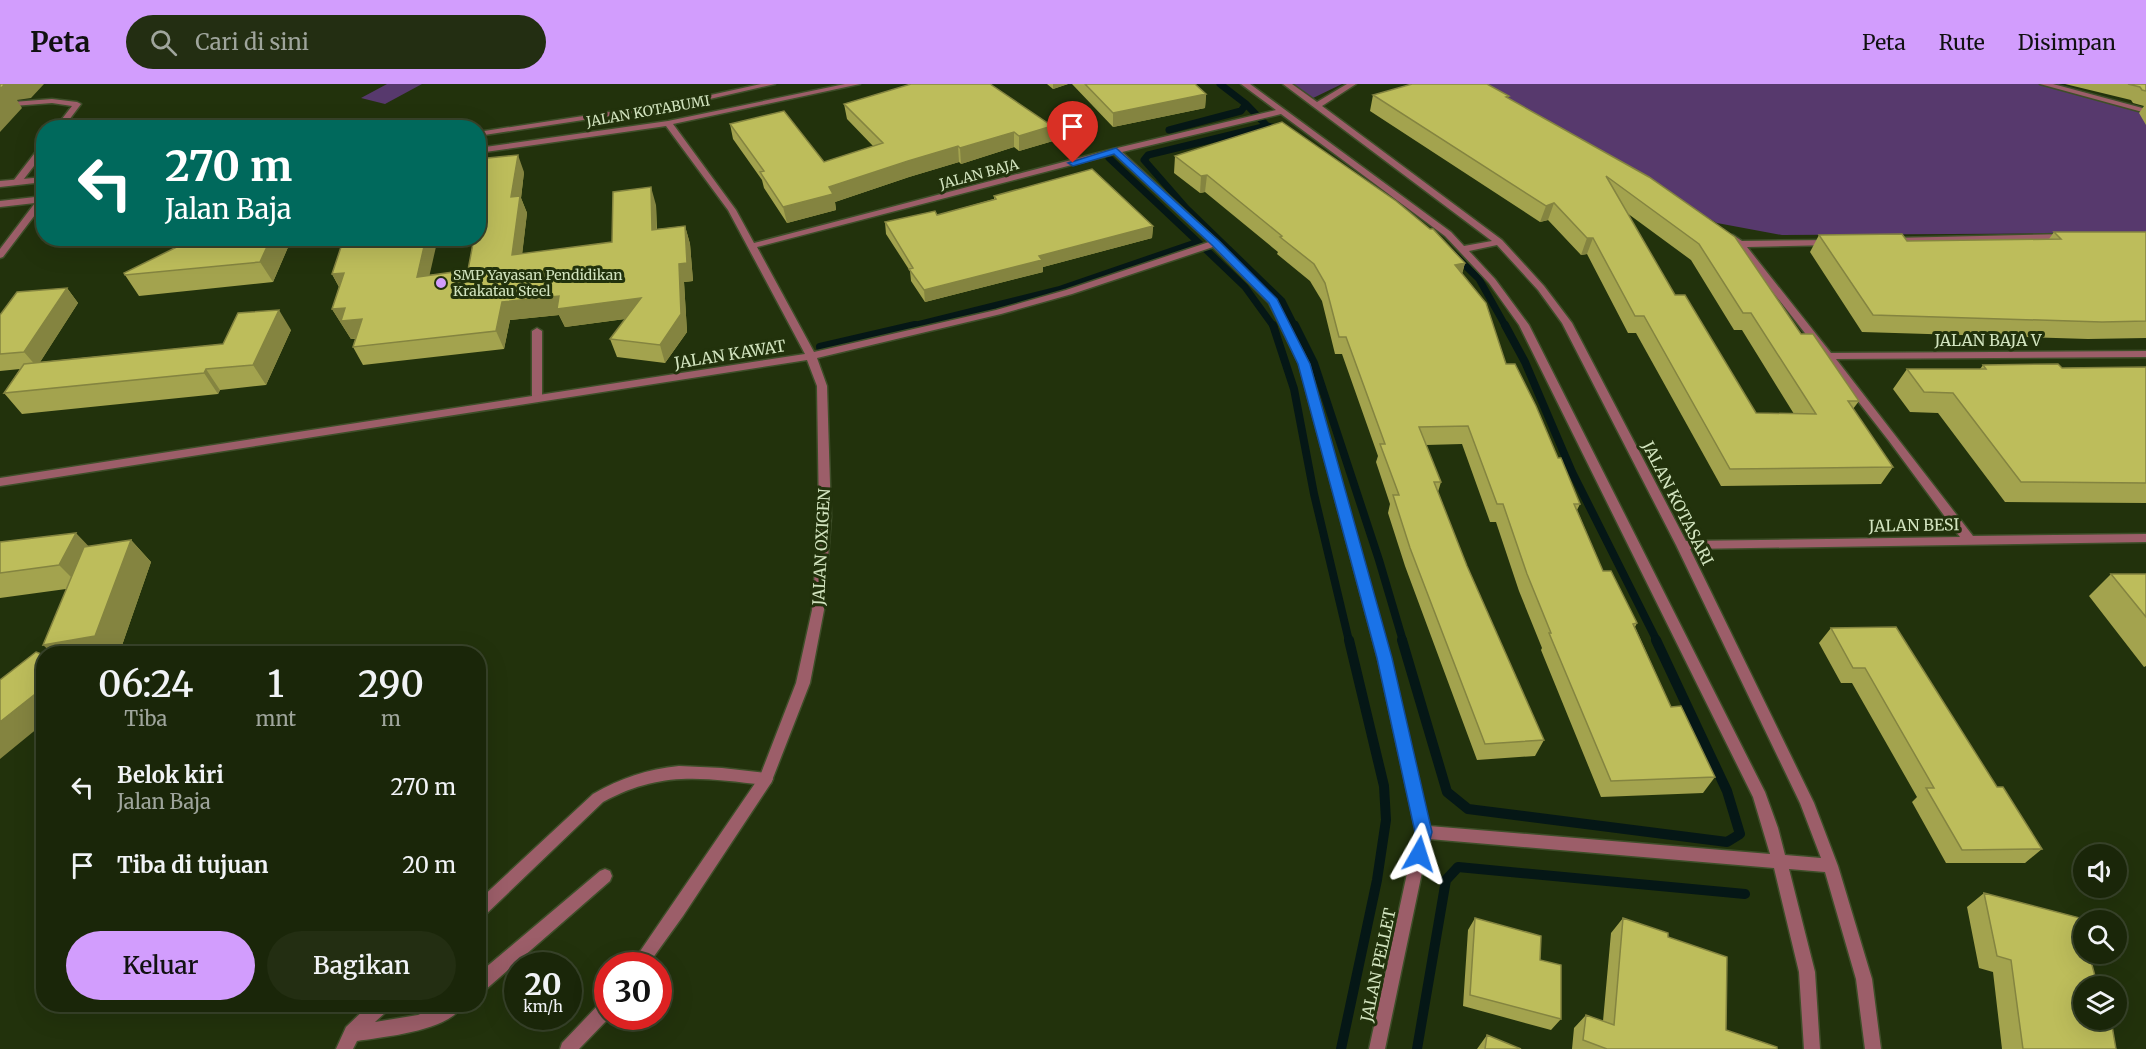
<!DOCTYPE html>
<html lang="id">
<style>
body{margin:0;font-family:Merriweather,serif;background:#232e12;color:#f1f3f6;height:100vh;display:flex;flex-direction:column;font-size:22px;white-space:nowrap}
*{box-sizing:border-box;margin:0}
p{font-size:20px;color:#9fa59c}
.icon{flex:none;width:33px;height:33px;fill:none;stroke:currentColor;stroke-width:2;stroke-linecap:round;stroke-linejoin:round}
.map{position:relative;flex:1;overflow:hidden}
.details{position:absolute;left:36px;top:562px;width:450px;height:366px;display:flex;flex-direction:column;background:#1a2609;border-radius:24px;box-shadow:0 6px 24px #0002,0 0 0 2px #38432a}
.details>*{flex:none}
.hud{position:absolute;left:36px;top:36px;width:450px;height:126px;border-radius:24px;box-shadow:0 6px 24px #0002,0 0 0 2px #38432a;background:#00695c;color:#fff;overflow:hidden}
.controls{position:absolute;left:2073px;top:760px;display:grid;gap:12px}
.controls a{display:grid;place-items:center;width:54px;height:54px;border-radius:50%;background:#1a2609;box-shadow:0 6px 24px #0002,0 0 0 2px #38432a;font-size:30px}
.speed{position:absolute;left:504px;top:868px;display:flex;gap:12px;font-size:30px;font-weight:700;text-align:center}
.speed>*{display:grid;place-content:center;width:78px;height:78px;border-radius:50%;background:#1a2609;box-shadow:0 6px 24px #0002,0 0 0 2px #38432a;line-height:1}
.speed small{font-size:15px;font-weight:400}
.speed .limit{border:9px solid #d22;background:#fff;color:#111}
.pin{position:absolute;display:grid;place-items:center;width:51px;height:51px;color:#fff;margin:-62px -26px;border-radius:50% 50% 50% 0;rotate:-45deg;box-shadow:0 0 6px #0007}
.pin .icon{rotate:45deg}
.me{position:absolute;width:66px;margin:-33px;rotate:6deg;stroke-linejoin:round;filter:drop-shadow(0 0 4px #0008)}
.turn{display:flex;align-items:center;gap:21px;height:126px;padding:0 30px;font-size:27px}
.turn .icon{width:78px;height:78px;stroke-width:2.5}
.turn b{display:block;font-size:42px;line-height:51px}
.eta{display:flex;justify-content:space-evenly;align-items:center;height:102px;text-align:center}
.eta b{font-size:36px;font-weight:600;line-height:42px}
.cta{display:flex;gap:12px;margin-top:auto;padding:12px 30px}
.cta a{flex:1;height:69px;border-radius:36px;background:#d29dfd;color:#111;font-size:24px;font-weight:600;line-height:69px;text-align:center}
.cta a+a{background:#232e12;color:#f1f3f6}
ul{padding:0;list-style:none}
li{display:flex;align-items:center;gap:18px;height:78px;padding:0 30px}
li div{flex:1}
li b{display:block;font-size:22px}
li em{font-style:normal}
header{display:flex;align-items:center;gap:36px;box-sizing:border-box;height:84px;padding:0 30px;background:#d29dfd;color:#111}
header strong{font-size:28px}
nav{display:flex;gap:33px;margin-inline-start:auto;font-size:21px}
.search{width:420px;height:54px;background:#232e12;display:flex;align-items:center;gap:15px;box-sizing:border-box;padding:0 21px;border-radius:33px;color:#9fa59c;font-size:22px}
.map>svg:first-child{display:block}
</style>
<header>
<strong>Peta</strong>
<div class="search"><svg class="icon" aria-label="search" viewBox="0 0 24 24"><circle cx="10" cy="10" r="6"/><path d="M15 15l6 6"/></svg>Cari di sini</div>
<nav><a>Peta</a><a>Rute</a><a>Disimpan</a></nav>
</header>
<div class="map">
<svg width="2146" height="965" viewBox="0 0 2146 965">
<rect width="100%" height="100%" fill="#22320c"/>
<!-- green -->
<path fill="#57396d" d="M387 0H422L385 20 361 14Z
M1286 0H1342L1311 15Z
M1477 0H2039L2146 29V149L1782 151 1717 139Z"/>
<g fill="none" stroke-linecap="round" stroke-linejoin="round">
<!-- stream-far2 -->
<path stroke="#051716" stroke-width="7" d="M1246 20 1267 42
M1169 46 1241 27 1246 20 1220 0
M1198 158 1245 203 1274 243
M909 243 1058 206 1198 158 1109 74
M1295 243 1282 217 1186 124 1144 76 1148 71 1267 42 1285 46 1437 154 1479 195 1506 243"/>
<!-- stream-far1 -->
<path stroke="#051716" stroke-width="8" d="M1273 241 1294 305 1314 410 1349 557
M1295 241 1314 279 1379 476 1403 557
M1505 241 1525 278 1572 388 1657 557
M820 263 915 241"/>
<!-- stream -->
<path stroke="#051716" stroke-width="10" d="M1402 556 1447 708 1468 725 1727 758 1740 750 1727 707 1656 556
M1341 965 1377 796 1386 736 1384 702 1349 556
M1417 965 1446 796 1458 783 1745 810"/>
<!-- service casing -->
<g stroke="#3e4e29" stroke-width="3">
<path id="service" d="M52 15 77 18 81 20 63 44H55L72 22 52 19 0 23V19Z
M41 61H44V69L20 100H14V96Z
M537 244 542 247V315L537 318 532 315V247Z
M679 682 722 684 766 689 771 691 773 695 771 699 766 701C703 694 661 686 603 718L483 833 478 835V817L593 710C621 694 647 685 679 682Z
M605 785 610 787 612 792 610 797 484 907 478 909V890L600 787Z
M369 921H389L387 927 375 938 418 931 440 921H462C451 947 382 953 357 957L353 965H336L346 943Z"/>
</g>
<!-- minor casing -->
<g stroke="#3e4e29" stroke-width="3">
<path id="minor" d="M761 0H775L688 20 478 52V48L688 16Z
M845 0H860L673 40 736 126 754 159 1113 65 1276 26 1241 0H1250L1451 148 1464 162 1492 157 1283 0H1292L1317 18 1347 0H1356L1322 22 1502 156 1544 202 1572 239 1686 457 1960 453 1889 357 1737 162 1727 155V151H1733L1742 157 1833 156V160L1830 161 1747 163 1831 269 2146 267V273L1836 275 1973 452 2146 450V458L1690 465 1814 719 1838 782 1872 895 1881 965H1865L1856 895 1825 788 1789 785 1815 888 1820 965H1804L1799 888 1774 784 1429 755 1385 965H1369L1416 748 1378 575 1299 280 1269 219 1213 163 1072 210 1001 230 817 274 827 302 831 433 824 526 810 599 771 699 683 832 647 882H630L760 692 796 599 812 526 819 433 817 302 807 276 0 402V394L805 270 728 126 666 42 478 69V64L668 37ZM1281 30 1445 152 1489 199 1519 241 1753 713 1770 770 1429 742 1390 575 1309 280 1276 216 1218 157 1122 68ZM1114 70 1209 158 1066 206 996 226 814 268 757 163ZM1497 161 1538 206 1562 239 1676 461 1800 719 1821 774 1785 771 1778 744 1765 708 1529 241 1495 195 1469 167Z
M2040 0H2053L2146 25V29Z
M44 93V98L0 103V97Z
M44 112V119L3 173 0 174V165L35 119 0 123V117Z
M2067 150 2070 151V155L1892 160 1888 157 1892 154Z
M608 915V933H610L579 965H560L562 959 602 917Z"/>
</g>
<!-- service -->
<use href="#service" fill="#9c5e69" fill-rule="evenodd"/>
<!-- minor -->
<use href="#minor" fill="#9c5e69" fill-rule="evenodd"/>
</g>
<!-- wall -->
<path fill="#a3a34e" fill-rule="evenodd" d="M1047 0H1068L1053 5Z
M1072 0H1195L1206 10 1205 24 1113 43Z
M2065 0H2146V41L2139 29 2144 22 2133 19 2131 16Z
M1373 11 1508 14 1649 93 1801 250 1859 317 1853 325 1893 383 1881 400 1721 402 1636 249H1628L1587 170 1581 171 1548 136 1540 138 1370 27ZM1627 129 1691 176 1734 246H1742L1794 330 1756 329 1675 211Z
M844 20 1052 42 1053 57 1019 67 1014 63 961 80 959 78 909 93 835 118 836 126 787 139 764 104 762 96 733 55 730 40 824 78 873 62 847 35Z
M1175 72 1465 179 1462 190 1506 280 1558 374 1580 420 1577 426 1603 487 1637 539 1635 543 1671 623 1715 693 1703 709 1601 713 1541 566 1542 564 1519 507 1496 438H1490L1462 360 1426 361 1441 398 1438 408 1467 482 1544 656 1535 672 1477 676 1405 482 1388 429 1390 420 1376 378 1378 372 1342 270H1335L1322 217 1310 197 1277 170 1278 168 1205 108 1200 109 1174 89Z
M524 88 521 114 527 129 522 170 612 158 656 121 657 145 685 142 690 160 693 197 684 198 687 248 665 279 617 273 610 255 625 235 565 243 559 231 510 236 504 265 363 281 353 263 356 255H351L332 225 339 203 332 190 348 159 430 191 468 186Z
M994 112 1153 142 1152 154 1043 183V188L925 218 911 197 910 187 886 150 885 138 937 131 994 115Z
M2054 148H2146V254L2088 255 1862 248 1810 168 1819 151 1907 157 2049 155Z
M292 154 273 198 139 212 125 191Z
M67 204 78 219 40 278 223 260 291 246 266 301 220 306 218 310 22 330 4 309 20 285 0 287V231Z
M1983 281 2062 284 2146 283V419L2005 418 1938 329 1910 328 1893 305 1907 285H1980Z
M131 456 151 478 119 570H53L66 505 0 514V458L89 463Z
M2111 490H2146V582L2144 583 2089 512Z
M1831 544 2042 765 2025 779H1946L1912 718 1917 713 1852 599H1841L1819 559Z
M1984 809 2084 903 2116 965H2002L1993 888 1979 884 1967 823Z
M1475 834 1540 876 1561 935 1551 946 1463 922 1468 846Z
M1623 834 1668 853 1726 946 1777 965H1572L1574 944 1586 931 1603 937 1611 849Z
M1487 951 1521 965H1477Z"/>
<!-- shaded-wall -->
<path fill="#848440" d="M0 0H44L31 14 17 16 22 24 0 48Z
M1053 0H1068L1053 5Z
M1206 10 1205 24 1113 43V29Z
M1052 42 1053 57 1019 67V52Z
M1014 48V63L961 80 960 64Z
M958 62 959 78 909 93 835 118 836 126 787 139 783 123 829 103 908 77Z
M518 71 524 88 521 114 527 129 520 189 512 171 511 113Z
M1207 91 1205 108 1200 109 1201 92Z
M651 103 656 121 657 164 652 146Z
M1554 119 1548 136 1540 138 1546 122Z
M685 142 690 160 693 197 684 198 687 248 665 279 660 261 679 180Z
M1153 142 1152 154 1043 183V188L925 218 924 206 1039 172Z
M271 154H292L273 198 260 178Z
M426 154H438L425 211 417 193Z
M1587 154H1593L1587 170 1581 171Z
M1465 179 1460 196 1455 181Z
M344 189 342 208 332 190Z
M67 204 78 219 37 283 24 268Z
M559 212 641 214 647 232 565 243 559 231 510 236 504 265 496 247 502 218Z
M345 224 362 235 372 253 351 255 332 225Z
M279 226 291 246 266 301 253 281Z
M206 285 220 306 218 310 204 289Z
M76 449 97 471 81 503 59 481Z
M131 456 151 478 119 570H53L43 561Z
M44 603V639L0 675V638Z"/>
<!-- building -->
<path fill="#bdbd5b" stroke="#848440" stroke-width="1.5" fill-rule="evenodd" d="M0 0H5L0 5Z
M911 0H990L1052 42 1019 52 1014 48 960 64 958 62 908 77 829 103 833 110 783 123 760 88 764 87 730 40 784 27 824 78 883 59 844 20Z
M1085 0H1195L1206 10 1113 29Z
M1412 0H1487L1509 12 1506 13 1649 93 1735 153 1801 250H1813L1859 317H1848L1893 383 1730 385 1644 232H1635L1593 154H1587L1554 119 1546 122 1373 11ZM1606 92 1699 160 1743 229H1751L1816 330 1756 329 1685 211H1675Z
M2128 0H2146V7L2142 6 2140 3Z
M1282 38 1396 117 1430 145H1433L1465 179 1455 181 1486 219 1506 280H1515L1536 322 1558 374H1561L1580 420H1574L1603 487H1611L1637 539 1633 540 1671 623 1681 622 1715 693 1611 697 1549 549H1551L1527 490 1503 420H1497L1468 342 1419 343 1441 398H1434L1467 482 1544 656 1485 660 1410 464 1393 411H1399L1380 360H1385L1346 253H1339L1325 199 1314 180 1280 153 1282 152 1207 91 1201 92 1175 72Z
M518 71 511 113 520 112 512 171 612 158 613 108 651 103 652 146 685 142 687 179 679 180 681 230 660 261 610 255 641 214 557 225 559 212 502 218 496 247 353 263 362 235 341 237 345 224 332 225 344 189 332 190 342 160 348 159 350 154H426L417 193 468 186 474 154H478V75Z
M1092 85 1153 142 1039 172 1042 176 924 206 909 185 913 184 885 138 935 127 937 131 996 115 994 112Z
M2054 148H2146V237L2102 238 1873 231 1819 151 1902 150 1907 157 2061 155Z
M195 154H271L260 178 125 191 124 189Z
M67 204 24 268 0 270V231L17 208Z
M279 226 253 281 206 285 204 289 4 309 24 280 223 260 238 229Z
M2058 280 2062 284 2146 283V399L2021 398 1953 309 1924 308 1907 285H1986L1983 281Z
M76 449 59 481 0 489V458Z
M131 456 95 552 43 561 84 463Z
M2111 490H2146V533Z
M1896 543 1997 703H2003L2042 765 1962 766 1926 704H1934L1865 584H1853L1831 544Z
M36 568 44 571V603L0 638V596Z
M1984 809 2080 834 2084 849V870H2089L2098 903H2084V936H2111L2116 965H2023L2011 876 1997 872Z
M1475 834 1541 852 1540 876 1561 881V935L1470 911Z
M1623 834 1668 849V853L1727 873 1726 946 1777 963V965H1607L1583 956 1586 931 1614 941Z
M1487 951 1521 965H1485Z"/>
<!-- route -->
<path fill="#1a73e8" stroke="#114b97" stroke-width="1.5" d="M1116 64 1219 157 1277 215 1310 280 1392 574 1432 748 1425 775 1419 777 1413 775 1410 770 1415 748 1377 574 1298 280 1269 219 1212 161 1114 70 1073 82 1068 79Z"/>
<!-- markers -->
<circle fill="#d29dfd" stroke="#22320c" stroke-width="2" cx="441" cy="199" r="6"/>
<g text-anchor="middle" stroke-width="6" stroke-linejoin="round" paint-order="stroke">
<!-- far-street labels -->
<g font-size="14" fill="#d2e4bf" stroke="#22320c">
<text transform="translate(648 27) rotate(-10)" y="5">JALAN KOTABUMI</text>
<text transform="translate(979 90) rotate(-15)" y="5">JALAN BAJA</text>
</g>
<!-- far-poi labels -->
<g font-size="14" fill="#d2e4bf" stroke="#22320c" text-anchor="start">
<text x="453" y="196">SMP Yayasan Pendidikan<tspan x="453" dy="16">Krakatau Steel</tspan></text>
</g>
<!-- street labels -->
<g font-size="16" fill="#d2e4bf" stroke="#22320c">
<text x="1988" y="262">JALAN BAJA V</text>
<text transform="translate(730 270) rotate(-9)" y="6">JALAN KAWAT</text>
<text transform="translate(1678 419) rotate(63)" y="6">JALAN KOTASARI</text>
<text transform="translate(1914 441) rotate(-1)" y="6">JALAN BESI</text>
<text transform="translate(821 463) rotate(-87)" y="6">JALAN OXIGEN</text>
<text transform="translate(1378 881) rotate(-78)" y="6">JALAN PELLET</text>
</g>
</g>
</svg>
<div class="controls">
<a><svg class="icon" aria-label="sound" viewBox="0 0 24 24"><path d="M4 9h4l5-4v14l-5-4H4zM17 9q2 3 0 6"/></svg></a>
<a><svg class="icon" aria-label="search" viewBox="0 0 24 24"><circle cx="10" cy="10" r="6"/><path d="M15 15l6 6"/></svg></a>
<a><svg class="icon" aria-label="layers" viewBox="0 0 24 24"><path d="M12 4l9 5-9 5-9-5zM3 14l9 5 9-5"/></svg></a>
</div>
<div class="speed"><div>20<small>km/h</small></div><div class="limit">30</div></div>
<div class="pin" style="left:1073px;top:79px;background:#d93025"><svg class="icon" aria-label="arrive" viewBox="0 0 24 24"><path d="M6 21V4h12l-3 4 3 4H6"/></svg></div>
<svg class="me" style="left:1419px;top:770px" viewBox="-20 -20 40 40"><path d="M0-17L14 15 0 8-14 15z" fill="#1a73e8" stroke="#fff" stroke-width="4"/></svg>
<div class="hud">
<div class="turn"><svg class="icon" aria-label="left" viewBox="0 0 24 24"><path d="M17 20v-9H6M10 6l-5 5 5 5"/></svg><div><b>270 m</b>Jalan Baja</div></div>
</div>
<section class="details">
<div class="eta">
<div><b>06:24</b><p>Tiba</p></div>
<div><b>1</b><p>mnt</p></div>
<div><b>290</b><p>m</p></div>
</div>
<ul>
<li><svg class="icon" aria-label="left" viewBox="0 0 24 24"><path d="M17 20v-9H6M10 6l-5 5 5 5"/></svg><div><b>Belok kiri</b><p>Jalan Baja</p></div><em>270 m</em></li>
<li><svg class="icon" aria-label="arrive" viewBox="0 0 24 24"><path d="M6 21V4h12l-3 4 3 4H6"/></svg><div><b>Tiba di tujuan</b></div><em>20 m</em></li>
</ul>
<div class="cta"><a>Keluar</a><a>Bagikan</a></div>
</section>
</div>
